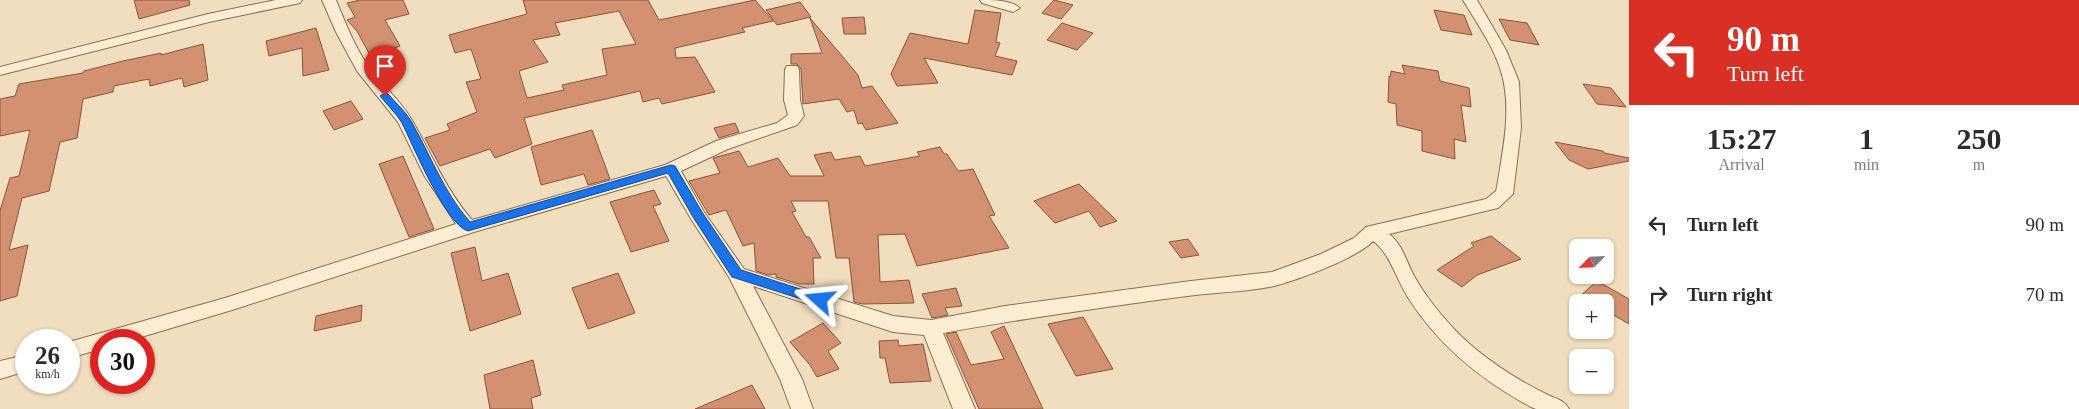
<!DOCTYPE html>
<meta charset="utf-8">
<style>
body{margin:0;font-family:"Times New Roman",serif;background:#f7f7f7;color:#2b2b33;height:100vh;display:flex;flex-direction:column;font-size:19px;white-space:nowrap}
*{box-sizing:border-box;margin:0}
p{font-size:16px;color:#7c7c81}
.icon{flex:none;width:28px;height:28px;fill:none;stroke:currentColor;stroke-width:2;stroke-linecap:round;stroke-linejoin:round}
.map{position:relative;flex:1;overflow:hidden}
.drawer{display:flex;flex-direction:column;background:#fff;width:450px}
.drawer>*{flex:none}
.top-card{background:#d93025;color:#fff;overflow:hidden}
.needle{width:32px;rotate:246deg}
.buttons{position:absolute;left:1569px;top:239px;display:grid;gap:10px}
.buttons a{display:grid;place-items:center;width:45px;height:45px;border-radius:8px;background:#fff;box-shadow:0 1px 4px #0004;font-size:25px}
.speed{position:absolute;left:15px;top:329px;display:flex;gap:10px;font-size:25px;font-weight:700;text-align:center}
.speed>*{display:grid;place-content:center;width:65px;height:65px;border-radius:50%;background:#fff;box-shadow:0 1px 4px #0004;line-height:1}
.speed small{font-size:12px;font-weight:400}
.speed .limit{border:8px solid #d22;background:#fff;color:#111}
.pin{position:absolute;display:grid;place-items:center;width:42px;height:42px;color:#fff;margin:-51px -21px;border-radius:50% 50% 50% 0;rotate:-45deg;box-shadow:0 0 5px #0007}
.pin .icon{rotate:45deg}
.me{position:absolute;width:55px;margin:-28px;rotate:288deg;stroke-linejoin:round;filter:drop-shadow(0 0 4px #0008)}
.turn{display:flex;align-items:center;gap:18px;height:105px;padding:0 15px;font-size:22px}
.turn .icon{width:65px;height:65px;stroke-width:2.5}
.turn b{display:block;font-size:35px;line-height:42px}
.eta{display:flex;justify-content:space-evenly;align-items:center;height:85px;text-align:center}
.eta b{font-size:30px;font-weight:700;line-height:35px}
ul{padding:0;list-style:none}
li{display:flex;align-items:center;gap:15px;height:70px;padding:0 15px}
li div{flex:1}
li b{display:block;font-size:19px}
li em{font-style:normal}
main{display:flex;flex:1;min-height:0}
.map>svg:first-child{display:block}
</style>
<main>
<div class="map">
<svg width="1629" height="409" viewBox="0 0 1629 409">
<rect width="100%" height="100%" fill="#f1debe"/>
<!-- building -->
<path fill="#d29171" stroke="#8c533a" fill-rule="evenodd" d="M134 0H189L190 5 139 19Z
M360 0H403L409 14 385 20 400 46 371 57 357 31 347 20 355 17 347 3Z
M523 0H648L659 20 755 0 773 21 742 28 745 32 675 48 676 58 695 57 715 92 662 104 659 98 643 102 640 91 524 118 532 144 495 158 490 149 440 166 425 138 450 130 447 124 477 112 466 82 481 79 471 49 455 53 449 35 527 14ZM619 11 636 44 602 49 607 75 562 85 564 90 527 98 519 71 548 62 533 40 560 35 555 23Z
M1054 0 1073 5 1061 19 1042 13Z
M800 2 811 17 777 25 766 10Z
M975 10 1001 13 996 42 1000 43 995 56 1017 61 1012 75 924 58 938 83 897 86 891 74 910 33 968 44Z
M1434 10 1464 15 1472 35 1441 30Z
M864 17 866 34H844L842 18Z
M810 18 858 75 862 88 872 86 898 123 866 130 862 123 858 124 854 110 847 112 839 99 803 104 801 69 797 64H791V54L822 53Z
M1499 19 1527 23 1539 45 1510 40Z
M1062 23 1093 33 1077 50 1047 40Z
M316 28 329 70 303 76 302 48 269 56 266 41Z
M203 44 208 80 184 87 182 78 150 86 149 79 114 86 113 92 83 99 77 138 60 142 49 191 22 198 9 250 28 245 17 296 0 301V211L10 178 19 176 30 130 0 136V99L15 96 19 84 83 73 84 71 123 61 161 53V55Z
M1402 65 1438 71 1440 81 1469 88 1471 107 1461 105 1466 142 1454 139 1455 159 1422 151V131L1397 125 1396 104 1388 102 1389 76 1390 77 1391 71 1405 74Z
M1583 84 1611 88 1626 107 1597 104Z
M351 101 363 119 334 130 323 111Z
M735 123 739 132 719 138 714 128Z
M592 130 610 179 588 185 584 174 541 185 531 147Z
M1555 142 1603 151 1604 153 1629 158V161L1588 169 1569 160Z
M940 147 944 154H947L958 171 973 169 995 215 989 216 1009 248 917 266 905 234 878 235 880 282 909 280 914 303 863 304 854 302 849 258H836L828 201H791L796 211 792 212 806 237H809L821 258H813L814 284H799L776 277V274L768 275 756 271 754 243 743 246 726 210 709 215 689 181 720 173 713 158 739 151 748 167 778 158 790 176H824L814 155 831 152 835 160 860 156 865 166 920 156 917 152Z
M403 156 434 229 409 237 379 164Z
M1079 184 1117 221 1100 227 1089 211 1055 223 1034 201Z
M654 190 661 204 653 206 669 241 631 252 610 202Z
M1491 236 1521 259 1477 275 1462 287 1437 270 1474 246 1471 243Z
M1188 239 1199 255 1181 258 1169 242Z
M475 247 482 281 508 273 521 314 470 331 451 253Z
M618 273 635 313 588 329 572 288Z
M1597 281 1629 299V324L1605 310V302H1591L1580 296Z
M956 288 962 306 945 308 948 315 932 318 922 294Z
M362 305 361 321 314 331 316 316Z
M1083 317 1113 369 1076 376 1048 324Z
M823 323 841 343 828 351 839 369 817 377 810 365 790 342Z
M1004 326 1043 409H979L946 334 956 332 971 365 1004 359 991 332Z
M898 340 899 346 923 344 931 381 890 383 885 358H880L879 341Z
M533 360 541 395 531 398 533 409H490L484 375Z
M752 385 765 409H695Z"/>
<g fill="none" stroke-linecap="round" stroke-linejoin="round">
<!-- minor casing -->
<g stroke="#8b6d56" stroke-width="2">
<path id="minor" d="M276 0H302L300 3 209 22 0 75V67L208 14Z
M322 0H336C346 24 356 51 372 71 385 88 403 103 413 122 432 155 446 190 472 220L665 165 716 141 777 123 788 115 784 100 785 69 787 66H797L799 69 800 100 804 116 797 125 728 149 681 171 704 212 744 269 893 316 931 320 1005 306 1191 281 1272 272 1321 254 1354 238 1366 227 1486 199 1496 191 1497 187C1503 148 1513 107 1500 68 1492 44 1476 22 1463 0H1477L1506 50 1519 82 1521 128 1513 194 1498 208 1389 234C1403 245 1406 261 1414 276 1429 302 1450 327 1473 347 1496 366 1521 382 1548 395 1557 399 1564 400 1569 409H1536L1531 407C1481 380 1439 346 1409 299 1397 281 1390 253 1373 241 1357 258 1298 280 1274 286 1246 292 1216 292 1187 296 1106 307 1024 318 943 333L975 409H953L924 335 893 332 753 286 802 379 813 409H791L780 379 729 277 691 219 666 176 474 232 232 310 131 340H101V349L69 358V342L225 298 456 224 424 175 398 122 357 71 336 32Z
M980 0C992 0 1011 0 1020 8L1013 12 982 3Z
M26 355V371L0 379V361Z"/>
</g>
<!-- minor -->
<use href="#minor" fill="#fbecd2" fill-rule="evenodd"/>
</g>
<!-- route -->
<path fill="#1a73e8" stroke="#114b97" d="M385 93 388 94C396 103 405 111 411 121 431 156 443 191 470 222L671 165 675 166 702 212 741 270 825 297 827 300 825 304 820 305 732 277 693 217 668 173 468 231C446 225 413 145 402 123 396 113 387 105 380 96Z"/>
</svg>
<div class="buttons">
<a><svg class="needle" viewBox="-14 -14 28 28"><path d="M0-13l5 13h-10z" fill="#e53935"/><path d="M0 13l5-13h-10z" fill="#7c7c81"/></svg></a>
<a>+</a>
<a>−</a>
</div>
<div class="speed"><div>26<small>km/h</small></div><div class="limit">30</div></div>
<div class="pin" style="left:385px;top:96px;background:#d93025"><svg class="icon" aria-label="arrive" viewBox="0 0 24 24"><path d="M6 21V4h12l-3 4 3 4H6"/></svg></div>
<svg class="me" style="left:820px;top:300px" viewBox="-20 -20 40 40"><path d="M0-17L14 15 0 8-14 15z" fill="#1a73e8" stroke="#fff" stroke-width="4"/></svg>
</div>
<section class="drawer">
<div class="top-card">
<div class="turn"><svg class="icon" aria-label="left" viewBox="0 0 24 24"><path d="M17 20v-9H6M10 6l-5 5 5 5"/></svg><div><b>90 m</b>Turn left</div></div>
</div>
<div class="eta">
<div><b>15:27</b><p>Arrival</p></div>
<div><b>1</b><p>min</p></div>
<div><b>250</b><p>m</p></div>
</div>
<ul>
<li><svg class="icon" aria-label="left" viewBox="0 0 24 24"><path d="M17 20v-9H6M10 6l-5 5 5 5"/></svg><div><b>Turn left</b></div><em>90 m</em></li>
<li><svg class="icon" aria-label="right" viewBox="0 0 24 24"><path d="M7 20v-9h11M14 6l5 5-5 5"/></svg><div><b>Turn right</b></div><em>70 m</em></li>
</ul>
</section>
</main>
